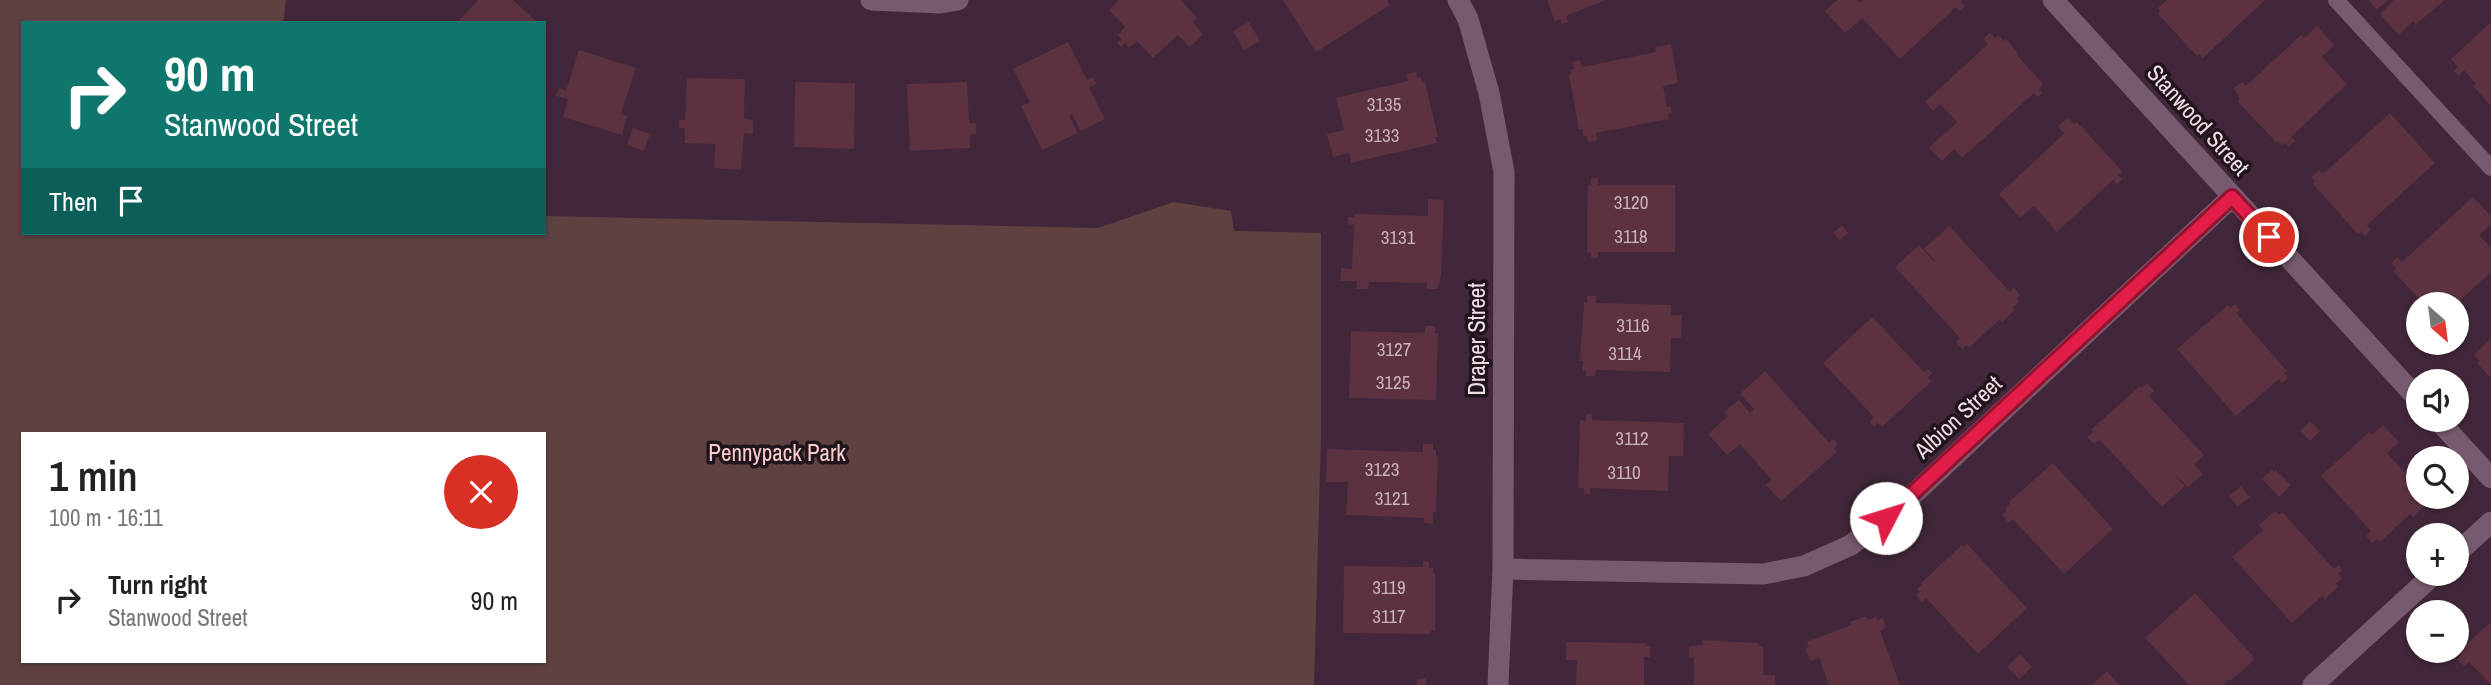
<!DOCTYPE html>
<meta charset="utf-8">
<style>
body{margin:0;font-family:"Archivo Narrow",sans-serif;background:#f2f2f2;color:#222;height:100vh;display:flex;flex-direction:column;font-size:26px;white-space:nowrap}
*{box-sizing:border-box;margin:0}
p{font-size:23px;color:#767676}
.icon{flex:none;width:38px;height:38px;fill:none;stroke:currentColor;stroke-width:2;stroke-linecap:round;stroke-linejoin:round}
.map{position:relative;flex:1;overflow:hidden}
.panel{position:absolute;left:21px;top:432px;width:525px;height:231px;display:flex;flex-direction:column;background:#fff;border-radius:0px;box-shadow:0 2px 5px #0004}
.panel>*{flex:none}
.top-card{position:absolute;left:21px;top:21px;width:525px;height:214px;border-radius:0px;box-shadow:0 2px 5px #0004;background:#0f766e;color:#fff;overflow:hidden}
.needle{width:46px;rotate:152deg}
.buttons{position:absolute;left:2406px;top:292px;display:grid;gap:14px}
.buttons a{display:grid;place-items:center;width:63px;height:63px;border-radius:50%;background:#fff;box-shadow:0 2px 5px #0004;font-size:35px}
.pin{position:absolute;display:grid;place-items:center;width:60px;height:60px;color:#fff;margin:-30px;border:4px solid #fff;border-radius:50%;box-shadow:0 2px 7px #0007}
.me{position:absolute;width:77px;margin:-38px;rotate:50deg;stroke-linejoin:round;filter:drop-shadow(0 0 5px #0008)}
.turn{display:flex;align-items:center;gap:24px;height:147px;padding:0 28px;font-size:32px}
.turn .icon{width:91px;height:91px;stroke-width:2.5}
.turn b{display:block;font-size:49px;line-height:60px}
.then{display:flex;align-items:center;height:66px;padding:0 28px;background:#0003;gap:14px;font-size:26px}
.round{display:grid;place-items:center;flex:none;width:74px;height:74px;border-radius:37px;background:#f2f2f2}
.head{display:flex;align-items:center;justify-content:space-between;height:119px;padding:0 28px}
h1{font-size:42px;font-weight:600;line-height:52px}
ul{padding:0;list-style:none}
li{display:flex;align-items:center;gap:21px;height:98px;padding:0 28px}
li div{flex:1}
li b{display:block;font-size:26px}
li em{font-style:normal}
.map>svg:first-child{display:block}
</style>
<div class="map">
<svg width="2491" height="685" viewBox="0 0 2491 685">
<rect width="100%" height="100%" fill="#412739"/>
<!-- green -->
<path fill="#5e4242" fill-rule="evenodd" d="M0 0H286L283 23H23V233H544V216L1098 228 1174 202 1231 211 1234 231 1321 233V435L1314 685H0ZM23 434H544V662H23Z"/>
<!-- building -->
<path fill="#5c3240" d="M478 0H513L538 23H457Z
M1119 0H1181L1197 18 1193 22 1203 34 1190 47 1178 35 1153 58 1137 41 1129 48 1125 43 1121 47 1117 43 1122 39 1118 35 1125 27 1109 10Z
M1283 0H1387L1390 5 1316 52Z
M1547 0H1606L1566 16 1568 22 1562 24 1560 19 1555 22Z
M1837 0H1857L1860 3 1864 0H1963L1961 2 1965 6 1959 11 1956 7 1900 59 1862 18 1845 33 1825 11Z
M2167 0H2265L2203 58 2199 54 2197 56 2158 14 2160 11 2158 8Z
M2368 0H2388L2377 10Z
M2394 0H2445L2416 24 2413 21 2399 35 2380 14Z
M1249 22 1260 41 1244 50 1233 31Z
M2491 22V106L2473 86 2476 84 2464 70 2458 76 2454 71 2458 67 2451 59Z
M2317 26 2334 45 2322 57 2347 84 2291 137 2295 141 2289 147 2285 143 2282 145 2278 141 2276 142 2238 102 2240 99 2234 88 2242 82 2246 86 2301 35 2304 38Z
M1990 33 1995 38 1998 35 2003 41 2006 39 2018 53 2016 54 2043 84 2039 89 2042 93 2038 97 2034 93 1962 158 1954 149 1942 161 1929 148 1957 122 1940 104 1933 111 1925 102 1988 44 1983 39Z
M1068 42 1087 80 1093 77 1097 84 1089 87 1105 119 1081 131 1072 114 1069 116 1078 133 1042 150 1021 106 1030 102 1013 69Z
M1671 44 1678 83 1663 86 1667 107H1671L1672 113 1668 114 1669 119 1596 133 1597 140 1588 142 1587 136H1583L1582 129H1579L1569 75H1571L1570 69H1574L1572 62 1580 60 1582 67 1656 52 1655 47Z
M579 50 636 68 621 114 627 116 622 135 563 117 568 99 556 96 559 88 566 91Z
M1416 72 1417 78 1421 77 1422 83 1425 82 1438 137H1435L1437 143 1351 163 1349 153 1333 157 1327 134 1344 130 1336 98 1408 81 1406 74Z
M687 78 745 79 744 119 753 120V134L744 133 741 170 714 168 715 144 685 143V128H679V120H685Z
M795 82 855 83 854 149 794 147Z
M967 82 969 123H976V134H970V148L910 151 907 84Z
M2390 113 2435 163 2367 225 2371 230 2365 236 2361 232 2358 234 2313 184 2315 181 2311 177 2319 170 2323 174Z
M2068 117 2074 124 2077 122 2123 172 2118 175 2122 179 2117 184 2113 180 2057 232 2034 206 2020 218 1999 194 2064 134 2058 126Z
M633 128 650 134 644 151 627 145Z
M1591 178H1598V185H1675V252H1598V258H1591V252L1587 253V220L1588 185H1591Z
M2473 197 2491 216V224L2479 235 2491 248V272L2456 304H2424L2393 271 2396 268 2391 263 2397 257 2402 262Z
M1428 199 1444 200 1441 276 1437 289H1427V283L1369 282 1368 289H1357V281H1341V268L1352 269 1354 224 1348 225V217H1354V214L1428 216Z
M1842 225 1848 233 1840 240 1833 233Z
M1949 226 2010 292 2014 288 2020 295 2017 299 2019 302 2012 308 2015 310 2002 322 2000 319 1969 348 1967 345 1962 349 1956 342 1960 338 1895 267 1919 245 1934 262 1935 261 1924 249Z
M1587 296H1596V303L1671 305V315H1682L1681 338H1671L1670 372 1596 370 1595 376H1586V371H1582L1583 361H1580L1584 302 1587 303Z
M2235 304 2240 310 2236 313 2287 371 2284 373 2288 378 2282 383 2279 379 2236 416 2177 349 2228 305 2230 308Z
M1872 317 1924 372 1928 369 1932 373 1928 378 1932 381 1882 427 1878 423 1874 427 1870 422 1874 417 1823 363Z
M1425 326H1435V333H1438L1436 400 1349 398 1351 331 1425 333Z
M2491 339V378L2477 363 2480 361 2474 355Z
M1765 371 1829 443 1833 439 1838 444 1834 448 1837 452 1781 501 1766 485 1772 480 1740 444 1727 455 1708 434 1728 416 1724 412 1739 400 1750 413 1754 409 1740 394Z
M2147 383 2154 391 2149 396 2204 455 2194 464 2203 474 2188 487 2173 473 2185 486 2162 507 2100 440 2094 444 2087 437 2093 432 2091 430 2140 386 2142 388Z
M1586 414H1592V420L1684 423 1683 456H1669L1668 491 1590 488V494H1584V488H1578L1580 420 1586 421Z
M2310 421 2320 431 2310 441 2300 431Z
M2383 425 2399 442 2387 453 2418 487V497H2427L2425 499 2426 501 2424 502 2426 504 2413 517 2410 514 2380 542 2377 539 2372 543 2366 536 2371 531 2321 476 2369 432 2372 435Z
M1423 444H1433V450H1436V456H1438L1436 512H1433V524L1424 523V518L1346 515 1348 482H1326L1327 449 1423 452Z
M2053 463 2113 529 2064 574 2013 519 2009 523 2002 515 2006 512 2005 509 2010 504 2009 502Z
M2272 469 2274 472 2276 470 2291 485 2279 497 2262 479Z
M2241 486 2250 497 2238 507 2229 496Z
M2275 511 2279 515 2282 512 2334 569 2339 565 2342 570 2338 574 2342 578 2336 584 2339 586 2325 599 2322 596 2292 623 2232 557 2263 530 2259 525Z
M1967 544 2027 608 1978 654 1926 598 1922 602 1916 595 1920 592 1917 589 1922 585 1921 583 1962 545 1964 547Z
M1423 561 1429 562V568H1433V573H1435V630H1431V634L1343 633 1344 566 1423 567Z
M2195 593 2254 657 2252 662 2230 681 2229 679 2223 685H2189L2145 638Z
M1866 616 1868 620 1876 617 1877 620 1883 618 1886 628 1880 631 1900 685H1829L1819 658 1810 661 1805 649 1809 647 1807 642 1851 625 1850 622Z
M2491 622V685L2469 662 2464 666 2457 659 2461 654 2460 652 2463 647Z
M1702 640 1758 643V646H1763V675H1775V685H1694V658H1689V646L1703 645Z
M1566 642 1645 643 1646 646H1651L1650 657H1644V685H1576L1577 660H1566Z
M2020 654 2032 667 2019 679 2007 667Z
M2107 671 2119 685H2092Z
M1426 678V685H1417V679Z"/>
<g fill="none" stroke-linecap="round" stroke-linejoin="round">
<!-- lane -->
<path stroke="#785a6e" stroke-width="16" d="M2336 0 2491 168"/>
<!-- street -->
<path stroke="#785a6e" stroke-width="21" d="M871 0 940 3 958 0
M1458 0 1468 19 1489 93 1504 172 1503 569 1498 685
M2053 0 2418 399
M2438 420 2491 478
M2457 553 2491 522
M1503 569 1763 574 1804 566 1851 545 1903 504 2232 197
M2313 685 2434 574"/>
</g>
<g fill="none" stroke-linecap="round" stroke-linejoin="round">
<!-- route casing -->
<g stroke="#92132f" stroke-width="18">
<path id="route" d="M1886 518 2232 197 2269 237"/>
</g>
<!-- route -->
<use href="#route" stroke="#e11d48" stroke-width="12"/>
</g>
<g text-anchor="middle" stroke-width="7" stroke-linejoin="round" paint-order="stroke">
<!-- number labels -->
<g font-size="19" fill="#cab2be">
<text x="1384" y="111">3135</text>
<text x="1382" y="142">3133</text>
<text x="1631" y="209">3120</text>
<text x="1631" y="243">3118</text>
<text x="1398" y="244">3131</text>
<text x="1633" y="332">3116</text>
<text x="1394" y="356">3127</text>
<text x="1625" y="360">3114</text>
<text x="1393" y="389">3125</text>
<text x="1632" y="445">3112</text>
<text x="1382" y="476">3123</text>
<text x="1624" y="479">3110</text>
<text x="1392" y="505">3121</text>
<text x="1389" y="594">3119</text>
<text x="1389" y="623">3117</text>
</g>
<!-- street labels -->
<g font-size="23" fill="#efdde8" stroke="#21151d">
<text transform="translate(2198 120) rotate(48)" y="8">Stanwood Street</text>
<text transform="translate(1477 339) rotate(-90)" y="8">Draper Street</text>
<text transform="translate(1958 417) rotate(-43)" y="8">Albion Street</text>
</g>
<!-- park labels -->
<g font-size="23" fill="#fccccb" stroke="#21151d">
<text x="777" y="461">Pennypack Park</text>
</g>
</g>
</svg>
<div class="buttons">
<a><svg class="needle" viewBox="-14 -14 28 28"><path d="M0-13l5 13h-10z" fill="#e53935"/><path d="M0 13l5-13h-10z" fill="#767676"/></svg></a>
<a><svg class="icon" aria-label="sound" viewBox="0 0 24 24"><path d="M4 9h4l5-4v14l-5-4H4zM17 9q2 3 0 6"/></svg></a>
<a><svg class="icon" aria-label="search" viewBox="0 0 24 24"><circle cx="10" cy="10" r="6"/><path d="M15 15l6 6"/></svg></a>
<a>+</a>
<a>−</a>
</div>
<div class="pin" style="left:2269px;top:237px;background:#d93025"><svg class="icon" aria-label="arrive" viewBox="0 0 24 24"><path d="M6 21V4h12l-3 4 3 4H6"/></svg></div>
<svg class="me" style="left:1886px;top:518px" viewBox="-20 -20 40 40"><circle r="19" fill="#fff"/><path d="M0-13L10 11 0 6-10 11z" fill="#e11d48"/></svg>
<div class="top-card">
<div class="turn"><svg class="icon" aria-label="right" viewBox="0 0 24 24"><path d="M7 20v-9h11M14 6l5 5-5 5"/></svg><div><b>90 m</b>Stanwood Street</div></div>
<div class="then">Then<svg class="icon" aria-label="arrive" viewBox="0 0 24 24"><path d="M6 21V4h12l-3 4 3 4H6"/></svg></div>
</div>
<section class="panel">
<div class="head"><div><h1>1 min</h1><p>100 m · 16:11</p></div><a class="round" style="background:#d93025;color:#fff"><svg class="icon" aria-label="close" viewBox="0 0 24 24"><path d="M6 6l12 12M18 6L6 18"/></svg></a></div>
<ul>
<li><svg class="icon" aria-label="right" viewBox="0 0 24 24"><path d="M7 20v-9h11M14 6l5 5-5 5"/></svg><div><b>Turn right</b><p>Stanwood Street</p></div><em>90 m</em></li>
</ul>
</section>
</div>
